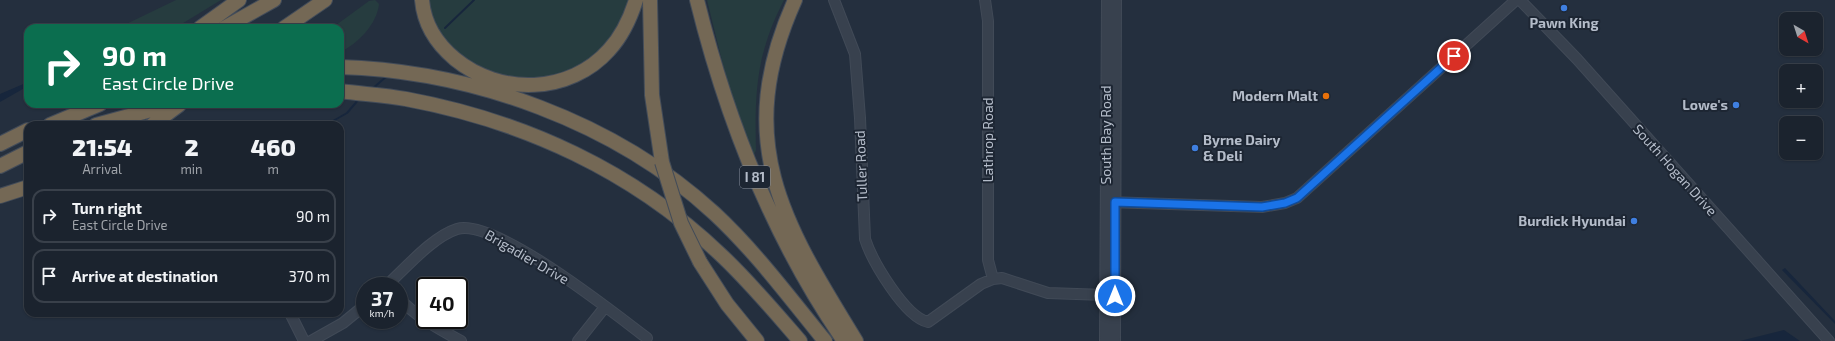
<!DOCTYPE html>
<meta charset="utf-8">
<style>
body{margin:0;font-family:"Exo 2",sans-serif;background:#242b36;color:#f1f3f6;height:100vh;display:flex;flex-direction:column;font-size:15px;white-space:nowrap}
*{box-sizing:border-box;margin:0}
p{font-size:13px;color:#a0a4aa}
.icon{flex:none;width:22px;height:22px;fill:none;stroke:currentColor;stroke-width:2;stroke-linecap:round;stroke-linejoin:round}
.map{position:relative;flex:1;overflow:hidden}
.panel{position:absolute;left:24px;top:121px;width:320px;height:196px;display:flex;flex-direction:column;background:#1b232e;border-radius:12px;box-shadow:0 1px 3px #0004,0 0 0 1px #39404a}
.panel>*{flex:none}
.hud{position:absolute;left:24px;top:24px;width:320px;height:84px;border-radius:12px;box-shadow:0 1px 3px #0004,0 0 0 1px #39404a;background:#0b6e4f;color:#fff;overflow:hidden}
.needle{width:26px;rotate:141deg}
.tools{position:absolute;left:1779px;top:12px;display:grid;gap:8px}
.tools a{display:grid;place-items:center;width:44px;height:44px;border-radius:8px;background:#1b232e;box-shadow:0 1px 3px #0004,0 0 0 1px #39404a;font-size:20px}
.speed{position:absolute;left:356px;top:277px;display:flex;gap:8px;font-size:20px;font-weight:700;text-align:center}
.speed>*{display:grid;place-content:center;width:52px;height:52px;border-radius:50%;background:#1b232e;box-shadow:0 1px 3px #0004,0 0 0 1px #39404a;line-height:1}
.speed small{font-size:10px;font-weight:400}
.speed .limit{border:2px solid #111;border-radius:6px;background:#fff;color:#111}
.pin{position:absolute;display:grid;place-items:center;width:34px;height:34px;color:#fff;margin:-17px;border:2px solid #fff;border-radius:50%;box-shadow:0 1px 4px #0007}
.me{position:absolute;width:44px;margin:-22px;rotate:0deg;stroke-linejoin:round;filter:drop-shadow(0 0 3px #0008)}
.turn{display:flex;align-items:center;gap:14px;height:84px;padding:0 12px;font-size:18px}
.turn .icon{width:52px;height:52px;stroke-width:2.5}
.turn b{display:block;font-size:28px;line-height:34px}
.eta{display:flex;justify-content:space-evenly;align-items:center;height:68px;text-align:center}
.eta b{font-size:24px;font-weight:800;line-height:28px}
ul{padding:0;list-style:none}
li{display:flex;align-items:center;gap:12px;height:54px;margin:0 8px 6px;padding:0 4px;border:2px solid #39404a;border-radius:12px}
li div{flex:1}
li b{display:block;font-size:15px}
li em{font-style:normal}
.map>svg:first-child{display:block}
</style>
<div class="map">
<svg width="1835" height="341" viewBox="0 0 1835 341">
<rect width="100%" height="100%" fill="#242f3e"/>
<!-- green -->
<path fill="#263c3f" d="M176 0H221L175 28H118Z
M375 0 379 4C377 24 358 44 340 52V28H332L369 1Z
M427 0H631L625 14 606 45 579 68 541 80 498 77 458 56 436 29Z
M707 0H784C778 12 772 24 768 37 755 74 755 112 756 150L754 155 730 93Z"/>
<!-- water -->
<path fill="#17263c" d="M28 82V86L0 102V94Z
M1785 268 1835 321V324L1782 270Z
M1784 330 1800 341H1740Z"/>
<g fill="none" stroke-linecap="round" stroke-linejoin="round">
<!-- stream -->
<path stroke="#17263c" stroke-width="2" d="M445 28 474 0
M372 89 387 76
M326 125 347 113 359 99"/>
<!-- minor casing -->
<g stroke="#414a57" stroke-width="12">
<path id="minor" d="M834 0 855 54 860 118 865 239C872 261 905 317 928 322L981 284 993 279 1002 278 1048 293 1105 295
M985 0 988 21V260L993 279
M1520 0 1577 59 1829 341
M1107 202 1262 207 1285 203 1297 198 1516 0
M386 286C406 268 432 237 457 229 494 217 615 314 647 338
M399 298C416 317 439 329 461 341
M290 313 304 341
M311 341 343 323 365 305
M578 341 605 307
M1105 341 1107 0
M1115 341 1116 0"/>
</g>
<!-- highway casing -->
<g stroke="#434c59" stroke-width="16">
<path id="highway" d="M422 0C424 24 437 44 455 59 500 96 570 94 609 50 622 36 630 19 636 0
M650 0 652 95 662 162
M697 0C727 121 773 238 844 341
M795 0C732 140 782 221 856 341
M200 28 239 0
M224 28 274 0
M284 28 325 0
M340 67C473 71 615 122 714 213 755 251 789 297 825 341
M340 91C362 94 384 95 406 99 524 121 633 171 720 254 749 281 774 311 800 341
M50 125 100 104
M96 125 173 104
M152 125 179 105
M0 144 28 130
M0 166 28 152
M0 196 28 187
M700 262 727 304 757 341"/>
</g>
<!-- minor -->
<use href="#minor" stroke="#38414e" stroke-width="10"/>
<!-- highway -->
<use href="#highway" stroke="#746855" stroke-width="14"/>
<!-- highway-bridge casing -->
<g stroke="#434c59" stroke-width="16" stroke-linecap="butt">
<path id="highway-bridge" d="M662 162 681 223 700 262"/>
</g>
<!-- highway-bridge -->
<use href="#highway-bridge" stroke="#746855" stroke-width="14"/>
</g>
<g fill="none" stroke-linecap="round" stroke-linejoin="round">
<!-- route casing -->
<g stroke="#114b97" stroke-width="10">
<path id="route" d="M1115 296V202L1262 207 1285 203 1297 198 1454 56"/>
</g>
<!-- route -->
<use href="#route" stroke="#1a73e8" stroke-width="7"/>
</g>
<!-- markers -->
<g fill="#3f7fe0" stroke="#1d2633" stroke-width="1.5">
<circle cx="1564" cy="8" r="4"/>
<circle cx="1736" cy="105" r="4"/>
<circle cx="1195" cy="148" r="4"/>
<circle cx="1634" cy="221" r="4"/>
</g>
<circle fill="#e8710a" stroke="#1d2633" stroke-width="1.5" cx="1326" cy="96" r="4"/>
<g text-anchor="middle" stroke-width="4" stroke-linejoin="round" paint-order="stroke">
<!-- shield labels -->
<rect fill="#1d2633" stroke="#878f9c" stroke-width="1" x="740" y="166" width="30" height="22" rx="3"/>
<g font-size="13" font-weight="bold" fill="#b4bcc9">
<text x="755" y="182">I 81</text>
</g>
<!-- poi labels -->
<g font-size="14" font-weight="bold" fill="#b4bcc9" stroke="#1d2633" text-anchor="end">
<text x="1564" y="28" text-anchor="middle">Pawn King</text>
<text x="1318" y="101">Modern Malt</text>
<text x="1728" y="110">Lowe's</text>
<text x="1203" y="145" text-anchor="start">Byrne Dairy<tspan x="1203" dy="16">&amp; Deli</tspan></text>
<text x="1626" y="226">Burdick Hyundai</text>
</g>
<!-- street labels -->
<g font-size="14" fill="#b4bcc9" stroke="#1d2633">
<text transform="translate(1106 135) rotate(-90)" y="5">South Bay Road</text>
<text transform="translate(988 140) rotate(-90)" y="5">Lathrop Road</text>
<text transform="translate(861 166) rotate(-92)" y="5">Tuller Road</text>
<text transform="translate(1675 170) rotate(48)" y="5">South Hogan Drive</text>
<text transform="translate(527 257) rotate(30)" y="5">Brigadier Drive</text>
</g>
</g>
</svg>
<div class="tools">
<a><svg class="needle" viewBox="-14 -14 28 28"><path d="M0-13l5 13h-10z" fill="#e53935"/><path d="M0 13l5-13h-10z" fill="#a0a4aa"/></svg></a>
<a>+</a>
<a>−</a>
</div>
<div class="speed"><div>37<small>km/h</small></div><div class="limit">40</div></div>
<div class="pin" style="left:1454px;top:56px;background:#d93025"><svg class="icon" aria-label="arrive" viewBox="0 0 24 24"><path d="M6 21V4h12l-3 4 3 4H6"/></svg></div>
<svg class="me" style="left:1115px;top:296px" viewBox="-20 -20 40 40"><circle r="17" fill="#1a73e8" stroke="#fff" stroke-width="3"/><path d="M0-11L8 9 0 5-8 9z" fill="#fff"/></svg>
<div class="hud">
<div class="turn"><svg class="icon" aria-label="right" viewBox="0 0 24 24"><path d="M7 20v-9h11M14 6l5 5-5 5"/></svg><div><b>90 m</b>East Circle Drive</div></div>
</div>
<section class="panel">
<div class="eta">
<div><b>21:54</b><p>Arrival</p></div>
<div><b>2</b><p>min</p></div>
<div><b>460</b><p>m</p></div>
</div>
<ul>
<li><svg class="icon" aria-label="right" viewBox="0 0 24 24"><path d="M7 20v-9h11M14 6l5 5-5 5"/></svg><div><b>Turn right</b><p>East Circle Drive</p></div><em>90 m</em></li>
<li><svg class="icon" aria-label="arrive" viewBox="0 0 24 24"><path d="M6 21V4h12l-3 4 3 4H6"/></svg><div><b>Arrive at destination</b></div><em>370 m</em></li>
</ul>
</section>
</div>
